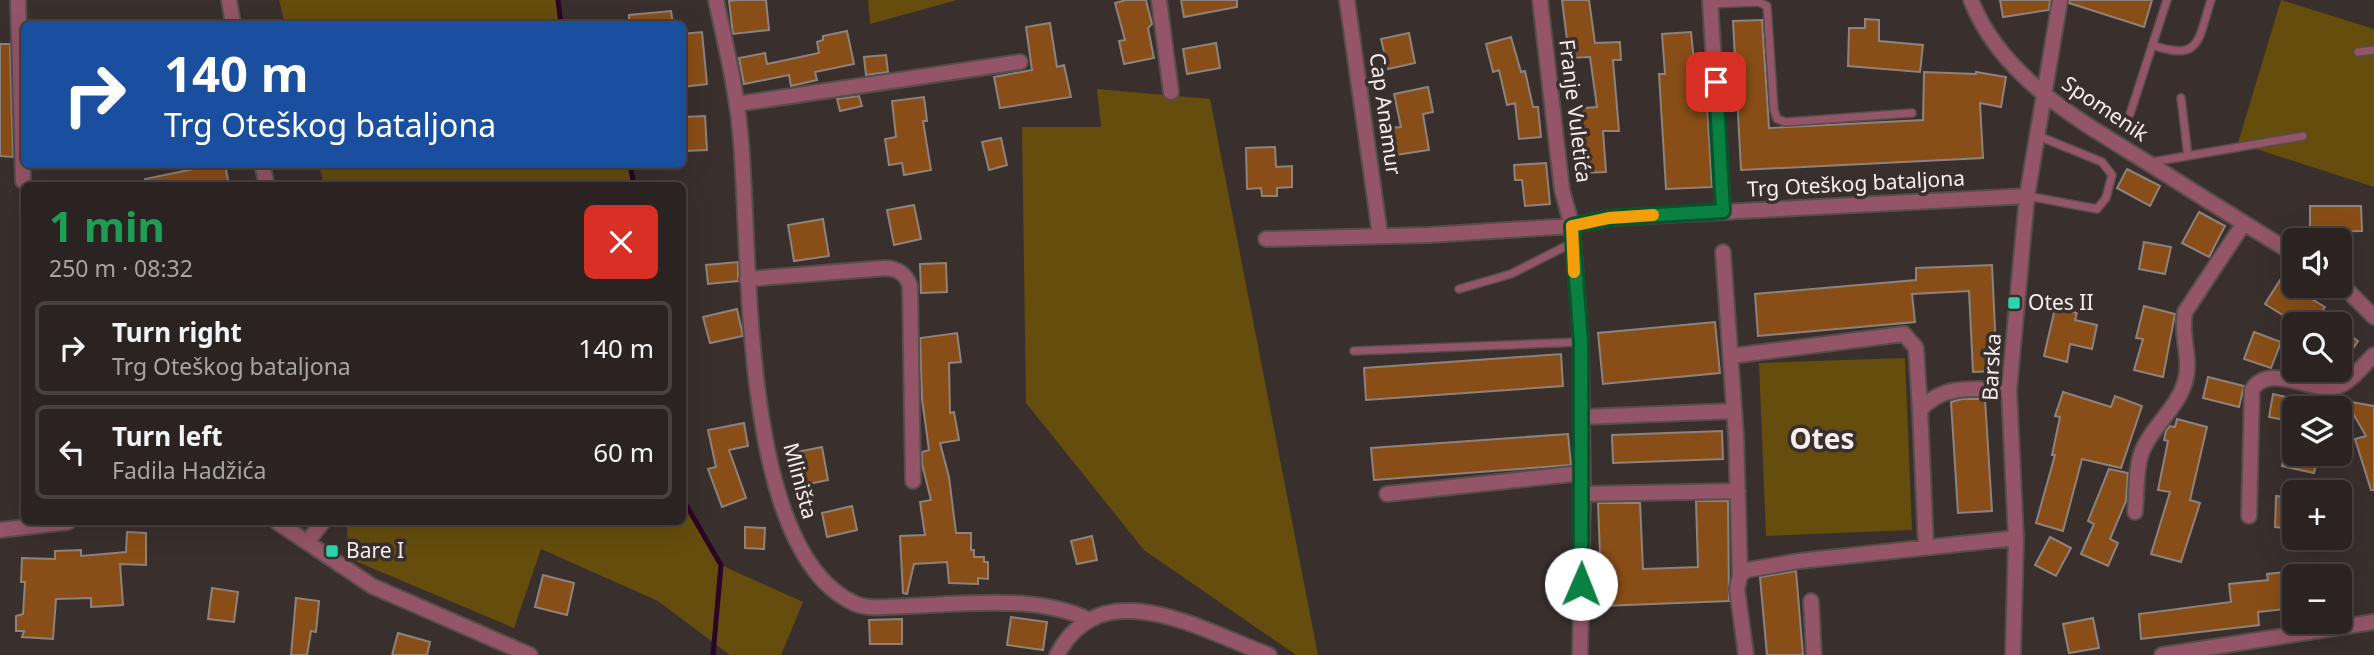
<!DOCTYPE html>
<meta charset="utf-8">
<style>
body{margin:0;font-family:"Noto Sans",sans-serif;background:#332b2a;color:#f1f3f6;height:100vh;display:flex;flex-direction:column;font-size:26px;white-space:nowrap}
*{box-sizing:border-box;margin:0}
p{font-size:23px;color:#a6a4a5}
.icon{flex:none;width:38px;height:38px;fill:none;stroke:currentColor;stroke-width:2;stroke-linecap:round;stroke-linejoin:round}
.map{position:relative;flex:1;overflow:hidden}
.drawer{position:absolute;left:21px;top:182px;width:665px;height:343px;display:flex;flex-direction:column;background:#2b2322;border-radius:10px;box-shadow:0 7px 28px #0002,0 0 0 2px #474040}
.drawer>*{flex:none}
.guide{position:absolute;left:21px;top:21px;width:665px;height:147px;border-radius:10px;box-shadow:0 7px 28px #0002,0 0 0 2px #474040;background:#1a4fa0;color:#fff;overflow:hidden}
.fabs{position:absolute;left:2282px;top:228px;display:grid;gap:14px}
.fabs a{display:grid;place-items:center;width:70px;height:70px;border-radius:10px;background:#2b2322;box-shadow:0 7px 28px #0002,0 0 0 2px #474040;font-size:35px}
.pin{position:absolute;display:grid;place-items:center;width:60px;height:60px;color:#fff;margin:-30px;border-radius:14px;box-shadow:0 4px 10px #0006}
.me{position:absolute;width:77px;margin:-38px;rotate:1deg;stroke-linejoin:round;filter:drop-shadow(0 0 5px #0008)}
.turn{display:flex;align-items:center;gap:24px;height:147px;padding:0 28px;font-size:32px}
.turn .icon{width:91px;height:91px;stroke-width:2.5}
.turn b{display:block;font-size:49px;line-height:60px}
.round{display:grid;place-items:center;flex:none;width:74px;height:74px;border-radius:10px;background:#332b2a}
.overview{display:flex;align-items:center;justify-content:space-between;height:119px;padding:0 28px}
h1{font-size:42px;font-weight:700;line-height:52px;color:#1e9e55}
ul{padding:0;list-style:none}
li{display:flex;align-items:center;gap:21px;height:94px;margin:0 14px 10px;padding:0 14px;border:4px solid #474040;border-radius:10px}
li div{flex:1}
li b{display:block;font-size:26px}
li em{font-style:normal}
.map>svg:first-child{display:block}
</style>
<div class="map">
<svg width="2374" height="655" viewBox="0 0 2374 655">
<rect width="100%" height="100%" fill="#392f2d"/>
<!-- green -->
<path fill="#654d0e" d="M279 0H558L561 24H285Z
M868 0H957L870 24Z
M2281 0 2374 29V187L2238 143Z
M1097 89 1210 99 1318 655H1296L1144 550 1026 403 1022 127H1101Z
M319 165H630L634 185H324Z
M1905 358 1912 530 1766 536 1759 363Z
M683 498 721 565 803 602 781 655H730L658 601 541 549 514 628 348 558 347 522H682Z"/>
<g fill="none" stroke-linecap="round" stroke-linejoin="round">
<!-- stream -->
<path stroke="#2a0526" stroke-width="5" d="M558 0 561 24
M630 164 634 186
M682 498 721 565 713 655"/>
</g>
<!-- building -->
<path fill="#894e17" stroke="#8d837c" stroke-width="2" d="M738 0H766L769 30 733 34 729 1Z
M1126 0H1146L1152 24 1148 28 1154 58 1124 64 1119 41 1125 40 1115 3Z
M1181 0H1237V7L1184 17Z
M1562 0H1589L1595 43 1620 42 1621 60H1613L1619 131H1603L1606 172 1581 173 1579 132H1573L1571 109 1597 107 1590 57 1566 58 1567 40Z
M2000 0H2050L2049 10 2003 17Z
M2069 0H2152L2144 27 2069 3Z
M671 11 673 24H629V15Z
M1865 19 1879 20V41L1923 45 1920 72 1848 66 1849 28H1865Z
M1762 20 1769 128 1923 120 1924 72 1976 74V72L2006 77 2001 107 1980 103 1983 158 1741 170 1733 21Z
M1050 23 1057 67 1064 65 1071 97 1000 108 994 77 1032 70 1026 27Z
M847 31 854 64 815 72 817 80 791 86 789 75 744 84 739 58 765 53 767 64 819 53 817 42 823 40V36Z
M702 32 707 84 682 87V34Z
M1691 32 1695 72 1705 71 1712 187 1666 189 1659 74H1665L1662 34Z
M1409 33 1415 63 1388 69 1381 39Z
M1511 37 1521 72 1525 71 1533 107H1538L1541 137 1519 139 1515 103 1507 105 1499 70 1493 72 1486 44Z
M1216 43 1220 68 1187 74 1183 49Z
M0 44H10L13 157 0 156Z
M886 55 888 72 866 75 864 57Z
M1428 87 1433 112 1423 114 1429 150 1395 155 1390 128 1401 127 1394 94Z
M859 96 862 106 840 111 837 99Z
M924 97 927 121H923L931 170 904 175 902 163 889 165 885 139 896 137 892 101Z
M705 116 707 150 685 151 683 117Z
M1001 138 1007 165 989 170 982 142Z
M1275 147 1276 167 1292 166V187L1277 188V196H1262L1261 188 1247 189 1246 148Z
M1546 163 1550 204 1525 206 1522 180H1515L1514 165Z
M218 164H225L229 186H145V179Z
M2127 169 2160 186 2150 206 2117 188Z
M914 205 921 239 894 245 887 210Z
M2310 206H2361L2362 231 2310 232Z
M2199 212 2225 226 2209 257 2182 243Z
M823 219 829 256 794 261 788 225Z
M2144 242 2171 247 2165 274 2139 269Z
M738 262V281L708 284 706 265Z
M946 263 947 292 921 293 920 264Z
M1992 265 1997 371 1973 372 1969 291 1912 294 1915 322 1758 336 1755 294 1916 280V268Z
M2280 280 2325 307 2320 315 2332 324H2297L2265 304Z
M2144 306 2175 314 2163 377 2134 370 2143 339 2136 338Z
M2055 308 2077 313 2075 320 2097 325 2092 349 2070 344 2067 362 2044 356Z
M737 309 743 336 710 343 703 317Z
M1715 322 1720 373 1603 384 1598 333Z
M2340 329 2358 341 2348 356 2340 350Z
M2254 332 2281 342 2271 368 2244 359Z
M957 333 961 362 949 363 950 413 954 412 959 440 940 443 949 477 956 533H971V550H974V557H984V562H988V579L978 578V584L949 583 947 562 914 564 907 594 903 593 900 536 925 535 920 502 931 500 922 464V452L929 450 922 399 920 338Z
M1561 354 1563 386 1366 400 1364 368Z
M2208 377 2244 386 2239 407 2203 398Z
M2063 392 2111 407 2115 396 2142 406 2121 468 2082 459 2063 531 2036 523 2055 455H2052L2060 417 2055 416Z
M2273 394 2294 399V422L2269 417Z
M1962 399H1985L1992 511 1958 513 1951 402Z
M2346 401 2374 406V490H2371L2355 439 2366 436Z
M2177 419 2207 427 2190 500 2200 503 2181 562 2151 554 2170 492 2158 490 2168 441 2164 440 2166 431 2170 426 2175 427Z
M744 423 748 446 729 450 746 498 722 507 708 469 716 467 708 430Z
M1722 431 1723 459 1613 463 1612 435Z
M1568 434 1571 465 1374 480 1371 448Z
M822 447 828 480 799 486 792 453Z
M2285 453H2319L2314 473 2282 466Z
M2109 469 2128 473 2126 501 2110 539 2118 543 2108 566 2081 554 2094 524 2088 521Z
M2276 496 2294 498V529L2275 527Z
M1696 501H1728L1729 601 1602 606 1598 503H1640L1643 569 1698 567Z
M852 506 857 530 827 537 822 513Z
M745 527 765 528 764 549 745 548Z
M127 532 146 533V565L120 564 123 605 91 607V598L56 599 53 639 22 637 24 631H16V616L23 614 25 582H21L22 558 55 559V551L81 550V556L126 552Z
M1092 536 1097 560 1077 564 1071 541Z
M2050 537 2071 548 2056 576 2035 565Z
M1796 571 1803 655H1767L1760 577Z
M2294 571V608L2258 612 2259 625 2141 639 2139 614 2231 602 2229 584 2268 580 2267 574Z
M543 575 574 583 567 615 535 607Z
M212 588 238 592 234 622 208 619Z
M296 598 319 601 316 632 311 631 307 655H291Z
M1011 617 1047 622 1043 650 1007 645Z
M2093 618 2099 648 2069 653 2063 624Z
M902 619V644H870L869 620Z
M398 633 430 642 427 655H392Z"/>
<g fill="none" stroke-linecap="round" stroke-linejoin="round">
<!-- lane casing -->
<g stroke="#574e4c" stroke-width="10">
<path id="lane" d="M1711 4 1758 2 1767 6 1774 110 1777 119 1786 122 1912 113
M2152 45C2201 62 2198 40 2211 0
M2358 52 2374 50
M2181 98 2188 156
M2130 114 2167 0
M2152 162 2303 136
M2027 196 2097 209 2106 198 2112 175 2102 162 2036 135
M1459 289 1511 274 1572 243
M1354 351 1580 342"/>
</g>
<!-- street casing -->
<g stroke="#574e4c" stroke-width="18">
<path id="street" d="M18 0 23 181
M229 0 233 24
M716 0C725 43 736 87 740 131 752 241 736 553 856 604 871 610 892 606 908 606 962 604 1038 595 1087 619
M1159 0 1171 92
M1347 0 1380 235
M1540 0 1562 190 1572 226 1581 342 1583 494 1580 655
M1710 0 1723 211
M1971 0C2002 80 2084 123 2153 166 2200 196 2247 225 2294 254
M737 104 1020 62
M262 164 267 186
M1266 239 1428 235 1572 226 1609 218 2027 196
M1723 252 1736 436 1740 575
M747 279 886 268C899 269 906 274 910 286L913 481
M2340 283 2374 317
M1731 356 1904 334 1916 348 1920 410
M1582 417 1734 411
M1387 494 1582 473
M1583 494 1738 491
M2135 512C2137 493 2135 465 2144 447 2155 424 2177 408 2185 382 2192 359 2180 336 2185 312L2244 223
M2249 516 2252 390C2268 362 2310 392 2335 387 2350 384 2363 365 2374 355
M277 522 372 586 530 655
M0 530 68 522
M307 542 323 522
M1926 547 1920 410C1943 383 1977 389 2009 390
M1811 601 1814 655
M1057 655C1102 569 1203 631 1269 655
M1746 655 1737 589 1740 575 1747 570 1799 561 2016 538
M2013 655 2016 538 2009 390 2027 196 2060 0
M2162 655 2374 622"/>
</g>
<!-- lane -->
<use href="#lane" stroke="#935567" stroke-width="7"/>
<!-- street -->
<use href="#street" stroke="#935567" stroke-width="14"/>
</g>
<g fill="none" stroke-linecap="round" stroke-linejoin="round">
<!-- route casing -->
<g stroke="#07532c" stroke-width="18">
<path id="route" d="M1581 584V342L1572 226 1609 218 1723 211 1716 82"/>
</g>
<!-- route -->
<use href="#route" stroke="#0b8043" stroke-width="12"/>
<!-- slow -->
<path stroke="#f59e0b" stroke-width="12" d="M1574 272 1572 226 1609 218 1653 215"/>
</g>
<!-- markers -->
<g fill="#2ad5ac" stroke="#392f2d" stroke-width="2.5">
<rect x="2007" y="296" width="14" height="14" rx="3.5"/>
<rect x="325" y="544" width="14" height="14" rx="3.5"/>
</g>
<g text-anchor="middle" stroke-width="7" stroke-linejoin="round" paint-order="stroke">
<!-- street labels -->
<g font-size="21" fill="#f6efee" stroke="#392f2d">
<text transform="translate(2105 109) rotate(34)" y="7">Spomenik</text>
<text transform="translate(1575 111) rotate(83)" y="7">Franje Vuletića</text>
<text transform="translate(1385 114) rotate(82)" y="7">Cap Anamur</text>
<text transform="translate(1856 184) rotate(-3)" y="7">Trg Oteškog bataljona</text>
<text transform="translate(1992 367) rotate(-87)" y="7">Barska</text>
<text transform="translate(800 481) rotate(75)" y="7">Mliništa</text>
</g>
<!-- poi labels -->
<g font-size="21" fill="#f6efee" stroke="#392f2d" text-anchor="start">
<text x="2028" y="310">Otes II</text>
<text x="346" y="558">Bare I</text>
</g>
<!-- district labels -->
<g font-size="28" font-weight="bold" fill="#f6efee" stroke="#392f2d">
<text x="1822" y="449">Otes</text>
</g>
</g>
</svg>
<div class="fabs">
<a><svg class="icon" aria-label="sound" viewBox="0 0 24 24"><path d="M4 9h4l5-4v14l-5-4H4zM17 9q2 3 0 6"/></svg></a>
<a><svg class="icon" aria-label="search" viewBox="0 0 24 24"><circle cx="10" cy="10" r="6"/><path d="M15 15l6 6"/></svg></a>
<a><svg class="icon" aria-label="layers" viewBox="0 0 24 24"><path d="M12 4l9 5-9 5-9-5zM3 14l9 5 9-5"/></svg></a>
<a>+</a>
<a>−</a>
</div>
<div class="pin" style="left:1716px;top:82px;background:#d93025"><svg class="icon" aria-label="arrive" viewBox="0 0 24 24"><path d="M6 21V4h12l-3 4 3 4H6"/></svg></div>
<svg class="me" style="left:1581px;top:584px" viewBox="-20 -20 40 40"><circle r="19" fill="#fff"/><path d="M0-13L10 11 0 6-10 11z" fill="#0b8043"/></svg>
<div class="guide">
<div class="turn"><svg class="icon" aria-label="right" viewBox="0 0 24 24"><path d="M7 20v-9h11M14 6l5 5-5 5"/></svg><div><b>140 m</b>Trg Oteškog bataljona</div></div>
</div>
<section class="drawer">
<div class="overview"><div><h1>1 min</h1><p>250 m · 08:32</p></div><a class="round" style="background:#d93025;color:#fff"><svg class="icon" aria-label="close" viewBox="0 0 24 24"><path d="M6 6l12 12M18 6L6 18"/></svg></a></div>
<ul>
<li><svg class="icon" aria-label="right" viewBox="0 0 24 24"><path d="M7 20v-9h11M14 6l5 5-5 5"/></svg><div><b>Turn right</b><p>Trg Oteškog bataljona</p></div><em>140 m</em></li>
<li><svg class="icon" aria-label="left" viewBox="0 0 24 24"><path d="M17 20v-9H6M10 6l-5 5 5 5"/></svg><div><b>Turn left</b><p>Fadila Hadžića</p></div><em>60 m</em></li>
</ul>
</section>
</div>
